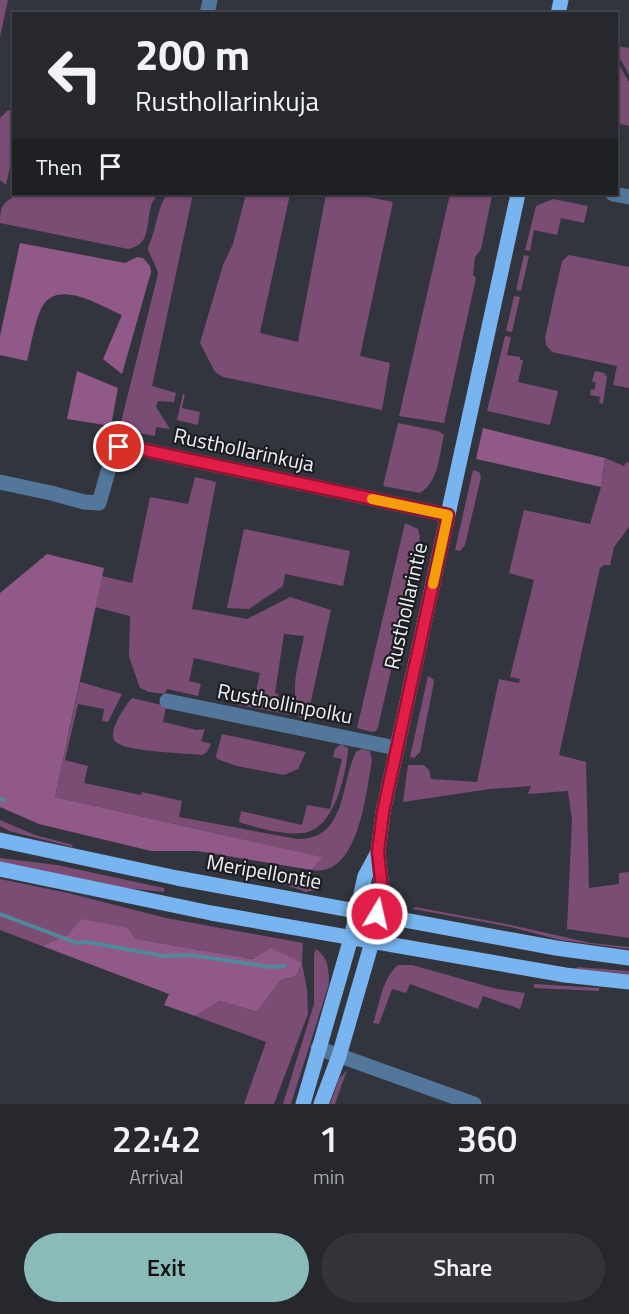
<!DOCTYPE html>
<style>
body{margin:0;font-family:"Titillium Web",sans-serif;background:#32343a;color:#f1f3f6;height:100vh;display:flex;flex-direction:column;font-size:22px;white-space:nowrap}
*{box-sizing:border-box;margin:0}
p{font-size:20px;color:#a4a6aa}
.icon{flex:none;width:33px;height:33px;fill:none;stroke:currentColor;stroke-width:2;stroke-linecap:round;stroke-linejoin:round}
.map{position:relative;height:1104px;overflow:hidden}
.drawer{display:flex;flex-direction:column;background:#26282e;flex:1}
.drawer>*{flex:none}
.guide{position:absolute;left:12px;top:12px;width:606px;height:183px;border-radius:0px;box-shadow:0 2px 4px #0004,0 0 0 2px #42444a;background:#26282e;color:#f1f3f6;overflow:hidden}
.pin{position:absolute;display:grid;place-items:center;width:51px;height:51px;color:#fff;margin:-26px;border:3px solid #fff;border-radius:50%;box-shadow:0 2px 6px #0007}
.me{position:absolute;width:66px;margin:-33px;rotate:9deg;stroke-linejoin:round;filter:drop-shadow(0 0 4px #0008)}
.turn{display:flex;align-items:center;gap:21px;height:126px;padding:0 24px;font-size:27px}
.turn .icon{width:78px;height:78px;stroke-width:2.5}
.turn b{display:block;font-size:42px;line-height:51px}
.then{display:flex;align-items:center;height:57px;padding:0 24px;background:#0003;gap:12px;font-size:22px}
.eta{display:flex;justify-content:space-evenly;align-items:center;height:102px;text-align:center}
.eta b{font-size:36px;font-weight:600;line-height:42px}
.primary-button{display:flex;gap:12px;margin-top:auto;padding:12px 24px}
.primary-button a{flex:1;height:69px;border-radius:36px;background:#8bbbb9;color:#111;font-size:24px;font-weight:600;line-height:69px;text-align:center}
.primary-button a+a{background:#32343a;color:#f1f3f6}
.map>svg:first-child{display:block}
</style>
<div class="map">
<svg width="629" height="1104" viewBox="0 0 629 1104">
<rect width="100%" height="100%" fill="#33353e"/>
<!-- green -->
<path fill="#7b4c74" d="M0 0H8L0 37Z
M616 46 629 48V75L617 53Z
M616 60 629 82V126L617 123Z
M8 110 13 111V153L6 185 0 180V118Z
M18 194H158C156 198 152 201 151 206 146 224 151 245 128 249L0 223C0 205 3 203 18 194Z
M167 194H193L152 386 176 393 174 402 158 401 156 407 170 429 156 427 155 436 119 430 158 274C157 266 148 253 148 248 149 243 152 238 153 234 158 218 158 208 167 194Z
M246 194H290L260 333 298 342 326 194H354L393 202 360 356 390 363 382 410 223 377 215 372 200 343 223 265 233 244Z
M450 194H492V196L481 249 475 257 473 275 476 278 444 423 399 416Z
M553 199 588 206 584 223 561 218 557 235 534 230 530 251 525 250 536 206Z
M524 255 529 256 521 291 516 290Z
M569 255 629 267V388L613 385 617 366 552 352 546 345 545 338 562 261Z
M514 296 520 297 512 332 506 331Z
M505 336 511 337 507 355 520 357V360H523L518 382 558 391 550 425 487 411Z
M595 371 604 373 607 377 603 404 599 403 600 397 590 395 591 389 594 390 596 383 592 381Z
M183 394H185L182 408 200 412 198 425 177 420Z
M398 423 438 431 444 435C439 455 439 481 420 493L383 486Z
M605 458 624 466 626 462 629 463V527L614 547 610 565H604L600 568 559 755 586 762 589 888 619 884V873L629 872V938L567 929 572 820 568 791 528 794 531 786 490 789 403 802 408 765H424L429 770 431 779 477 782 499 679 519 683 520 679 510 677 534 580 509 573 524 510 590 524 601 487Z
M473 470 479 472 481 477 465 545 460 551 455 550Z
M195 477 216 482 192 609 247 619 290 597 331 610 307 719 299 717C290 684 298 668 304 636L284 634 275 693 278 694 279 707 288 706 291 715 239 705 241 693 255 696 260 673 194 658 189 681 201 684 198 696 167 689 165 694 149 692 140 688 129 657 130 616 95 607 102 576 132 583 150 497 188 504Z
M405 523 418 529 420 537 419 548 378 727 376 731 372 732 357 728Z
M244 529 350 551 343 586 285 574 283 586 249 609 227 608Z
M428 676 433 679 434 682 420 752 414 758 410 757Z
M80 682 122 694 108 722 102 721 104 709 78 704 65 760 88 766 84 783 141 795 142 792 182 801 179 817 297 839C347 840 340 784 356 752L362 749 370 751 372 760C366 792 359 878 312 870L321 857 55 797Z
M132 698 166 706 163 722 197 730 205 729 201 741 211 744 207 752 202 755C186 753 120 752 114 740 109 729 125 706 132 698Z
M222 734 306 752 298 769 284 775 237 766 217 759 216 756Z
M341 744 348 748V752C345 776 335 824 308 832 291 837 256 828 239 822L241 811 302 825 307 805 330 809 342 759 333 757 335 749Z
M0 820 35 835 73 845 72 847 9 831 0 826Z
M0 858 57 865 164 888V892L114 887 0 862Z
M263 873 311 882 316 887V890L306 892 262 877Z
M0 879 68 893 166 918 303 943 302 963 307 989 308 1014 274 1104H244L266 1042 195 1016 220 1001 257 1012 281 980 296 976 302 963 254 959 136 939 128 928 69 934 42 946 0 930Z
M415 907 511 925 591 943 629 947V949L560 940 511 927 413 909Z
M316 949C328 957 329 969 329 984L291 1104H283L314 1004V954Z
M398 965H412L497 989 525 993 520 1009 483 996 478 1009 410 984 406 993 392 989 379 1024 373 1023C380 1004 382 978 398 965Z
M577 967 629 971V974L577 969Z
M534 984 599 988V991L534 988Z
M347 1070 335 1104H330L339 1079Z"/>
<!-- forest -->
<path fill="#905988" d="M20 243 125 263 137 257 143 258 150 266 151 272 122 374 103 359 122 315C99 305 54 276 40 311 34 326 31 345 27 361L0 355V336Z
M77 371 118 388 111 426 67 419Z
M483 428 605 458 601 487 476 459Z
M47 554 104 568 55 797 322 857 312 870 197 851H151L39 824 0 807V593Z
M81 919 128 928 136 939 253 959 271 948 302 963 296 976 281 980 257 1012 220 1001 195 1016 164 1005 169 994 42 946 69 934Z"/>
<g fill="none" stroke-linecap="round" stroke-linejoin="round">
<!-- stream -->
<path stroke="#51899a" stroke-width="4" d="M0 799 4 800
M0 914 77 943 87 942 163 956 191 955 271 967 285 966"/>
<!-- minor -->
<path stroke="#52779b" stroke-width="15" d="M207 14 210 0
M613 194 629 197
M0 482 51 493 84 502 99 503 113 454 119 447 126 446 448 515
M167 701 396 748
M318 1048 474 1104"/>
<!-- major -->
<path stroke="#78b5f0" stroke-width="15" d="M558 14 561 0
M0 840 177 878 556 948 629 958
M0 869 211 913 565 975 629 982
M303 1104 351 938 365 876 378 852
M321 1104 339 1056 372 942 382 889 378 852 383 812 518 194"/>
</g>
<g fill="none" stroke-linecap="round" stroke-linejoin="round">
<!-- route casing -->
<g stroke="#92132f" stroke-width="15">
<path id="route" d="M119 447 126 446 448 515 383 812 378 852 382 889 377 914"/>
</g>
<!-- route -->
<use href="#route" stroke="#e11d48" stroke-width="10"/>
<!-- slow -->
<path stroke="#f59e0b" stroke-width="10" d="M372 499 448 515 433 584"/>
</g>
<g text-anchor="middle" stroke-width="4.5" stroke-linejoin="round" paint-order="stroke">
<!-- street labels -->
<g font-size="21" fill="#eff0f6" stroke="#1c1d21">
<text transform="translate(244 450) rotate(12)" y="7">Rusthollarinkuja</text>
<text transform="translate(406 606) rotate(-77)" y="7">Rusthollarintie</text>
<text transform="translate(285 704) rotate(11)" y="7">Rusthollinpolku</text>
<text transform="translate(264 872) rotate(10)" y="7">Meripellontie</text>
</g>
</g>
</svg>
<div class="pin" style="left:119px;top:447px;background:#d93025"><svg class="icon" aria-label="arrive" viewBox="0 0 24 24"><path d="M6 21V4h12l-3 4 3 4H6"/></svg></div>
<svg class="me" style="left:377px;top:914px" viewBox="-20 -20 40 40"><circle r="17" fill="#e11d48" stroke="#fff" stroke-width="3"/><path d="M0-11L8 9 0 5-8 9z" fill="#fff"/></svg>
<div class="guide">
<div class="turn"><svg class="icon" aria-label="left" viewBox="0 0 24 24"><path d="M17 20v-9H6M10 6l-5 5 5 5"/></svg><div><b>200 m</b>Rusthollarinkuja</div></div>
<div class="then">Then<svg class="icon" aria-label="arrive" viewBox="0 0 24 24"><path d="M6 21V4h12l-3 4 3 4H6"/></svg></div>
</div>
</div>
<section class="drawer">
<div class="eta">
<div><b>22:42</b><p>Arrival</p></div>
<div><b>1</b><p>min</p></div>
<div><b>360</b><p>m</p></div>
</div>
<div class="primary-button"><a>Exit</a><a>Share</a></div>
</section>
